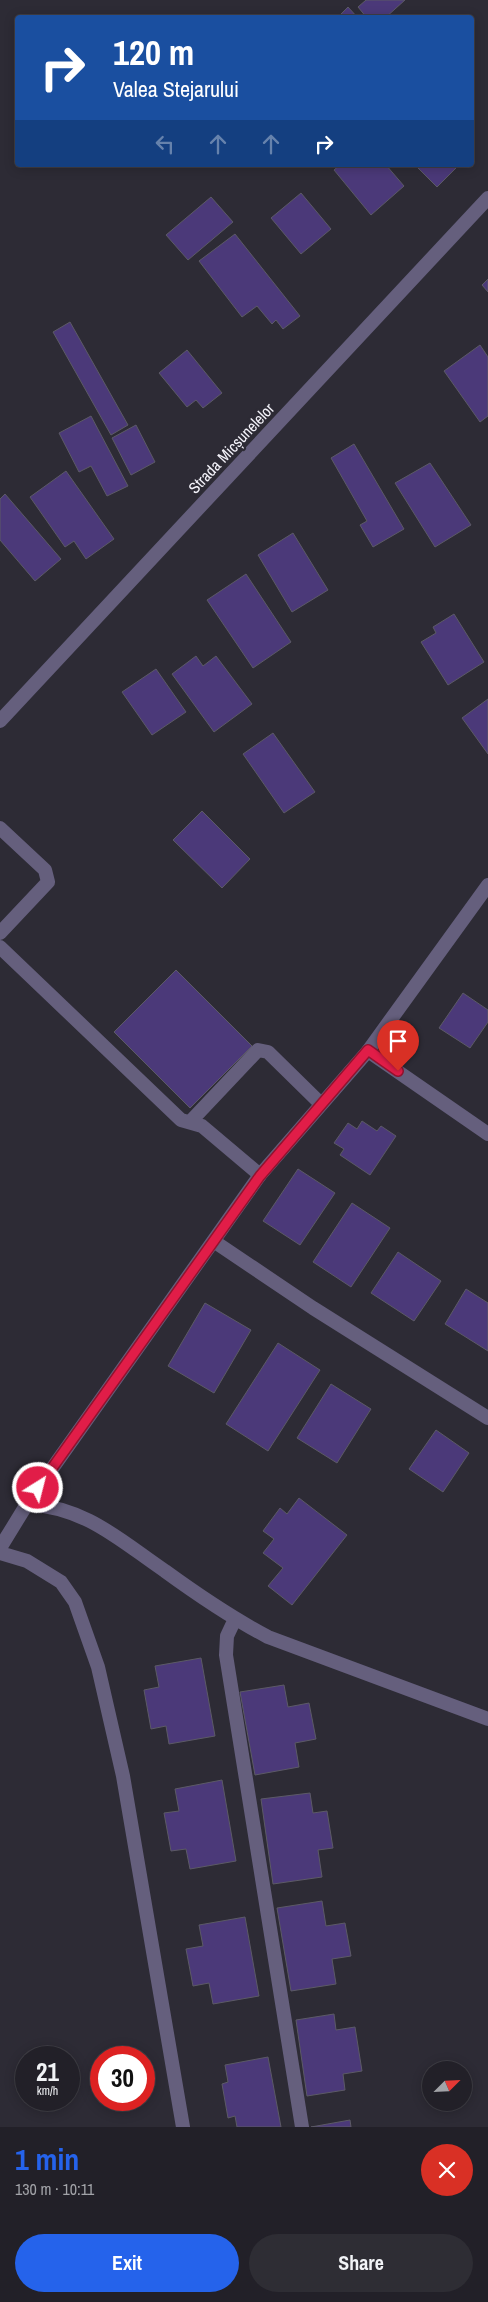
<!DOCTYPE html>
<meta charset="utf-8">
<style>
body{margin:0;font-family:"Archivo Narrow",sans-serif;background:#2e2d34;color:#f1f3f6;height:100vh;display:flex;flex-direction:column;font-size:19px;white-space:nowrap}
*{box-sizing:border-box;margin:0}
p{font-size:16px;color:#a2a3a8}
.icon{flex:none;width:28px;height:28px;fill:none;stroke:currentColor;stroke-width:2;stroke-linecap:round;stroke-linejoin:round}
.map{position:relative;height:2127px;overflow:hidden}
.panel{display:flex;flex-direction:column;background:#222028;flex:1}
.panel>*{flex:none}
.top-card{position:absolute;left:15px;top:15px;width:459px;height:152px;border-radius:5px;box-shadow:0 2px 12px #0003,0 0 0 1px #3f3e45;background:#1a4fa0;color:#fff;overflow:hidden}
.needle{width:32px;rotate:66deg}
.tools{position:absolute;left:422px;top:2061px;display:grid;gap:10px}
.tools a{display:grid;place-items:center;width:50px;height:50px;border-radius:50%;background:#222028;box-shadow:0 2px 12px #0003,0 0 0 1px #3f3e45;font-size:25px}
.speed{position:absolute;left:15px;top:2046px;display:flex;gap:10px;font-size:25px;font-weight:700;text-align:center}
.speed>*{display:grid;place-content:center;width:65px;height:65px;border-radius:50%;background:#222028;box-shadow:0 2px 12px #0003,0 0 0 1px #3f3e45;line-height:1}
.speed small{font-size:12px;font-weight:400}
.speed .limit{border:8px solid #d22;background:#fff;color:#111}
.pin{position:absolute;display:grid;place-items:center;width:42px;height:42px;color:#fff;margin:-51px -21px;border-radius:50% 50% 50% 0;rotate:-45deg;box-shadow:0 0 5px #0007}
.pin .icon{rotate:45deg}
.me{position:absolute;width:55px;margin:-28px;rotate:36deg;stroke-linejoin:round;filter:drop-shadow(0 0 4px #0008)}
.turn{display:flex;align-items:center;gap:18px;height:105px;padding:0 15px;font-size:22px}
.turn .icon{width:65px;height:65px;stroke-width:2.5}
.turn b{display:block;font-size:35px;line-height:42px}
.lanes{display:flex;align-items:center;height:48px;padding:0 15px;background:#0003;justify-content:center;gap:25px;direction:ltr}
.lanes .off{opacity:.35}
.round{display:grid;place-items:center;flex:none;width:52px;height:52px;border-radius:26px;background:#2e2d34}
.headline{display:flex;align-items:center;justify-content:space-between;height:85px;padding:0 15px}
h1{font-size:30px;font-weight:700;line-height:38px;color:#2563eb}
.primary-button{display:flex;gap:10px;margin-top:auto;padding:10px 15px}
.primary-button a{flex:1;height:58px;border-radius:30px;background:#2563eb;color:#fff;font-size:20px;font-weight:700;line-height:58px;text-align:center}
.primary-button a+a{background:#2e2d34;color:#f1f3f6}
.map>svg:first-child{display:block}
</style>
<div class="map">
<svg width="488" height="2127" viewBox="0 0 488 2127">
<rect width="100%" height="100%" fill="#2d2b35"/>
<!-- building -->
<path fill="#4b3979" stroke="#5c5a66" d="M366 0H405L385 18H367L358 7Z
M348 7 358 18H337Z
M340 165H386L404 186 371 215 334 170Z
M415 165H459L437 187Z
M301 193 331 229 301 254 271 218Z
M211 197 233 222 188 260 166 235Z
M235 234 300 316 283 329 276 320 272 324 257 306 242 317 199 261Z
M488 279V292L482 285Z
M70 322 128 425 111 435 53 332Z
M480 345 488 357V416L480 422 444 371Z
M187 350 222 393 203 408 196 400 187 407 159 373Z
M91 416 128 486 107 496 91 466 79 472 59 433Z
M136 425 155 462 131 475 112 438Z
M354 444 404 529 373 547 360 525 367 521 331 458Z
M430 463 471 525 435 547 395 483Z
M66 471 114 539 86 559 74 541 65 547 30 497Z
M5 494 61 559 35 581 0 540V499Z
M293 533 328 590 292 612 258 555Z
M246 574 291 642 253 668 207 600Z
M454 614 484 662 448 685 421 642 436 633 433 627Z
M196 656 203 666 216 656 252 704 214 732 172 674Z
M156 669 186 712 152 735 122 692Z
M488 699V754L462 718Z
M273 733 315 792 284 813 243 754Z
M202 811 250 859 222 888 173 840Z
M176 970 252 1046 190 1108 114 1032Z
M463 993 488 1010V1022L470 1048 439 1028Z
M362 1121 377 1131 381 1126 396 1136 370 1175 340 1155 344 1149 334 1143 348 1123 357 1129Z
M298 1169 335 1193 300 1245 263 1221Z
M352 1203 390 1228 351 1287 313 1262Z
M398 1252 441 1281 414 1321 371 1293Z
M466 1289 488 1303V1351L445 1324Z
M205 1303 251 1330 214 1393 168 1366Z
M278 1343 320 1370 268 1451 226 1424Z
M331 1384 371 1409 337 1463 297 1438Z
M436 1430 469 1453 443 1492 409 1469Z
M299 1498 347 1535 292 1605 268 1586 283 1568 263 1553 274 1539 263 1531 280 1508 287 1514Z
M201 1658 215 1736 169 1744 166 1726 151 1729 144 1690 159 1687 155 1666Z
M284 1685 288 1707 309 1703 316 1739 295 1743 299 1767 255 1775 240 1692Z
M222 1780 236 1861 190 1869 186 1849 171 1851 164 1813 179 1811 175 1789Z
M310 1793 313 1813 327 1811 333 1848 318 1850 322 1877 273 1884 261 1799Z
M322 1901 326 1926 345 1923 351 1956 332 1959 336 1984 291 1991 277 1908Z
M245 1917 259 1996 213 2004 209 1983 193 1986 186 1949 203 1946 199 1925Z
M334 2014 336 2030 355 2027 362 2071 343 2074 345 2090 307 2096 296 2020Z
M268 2057 281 2127H237L235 2116 228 2118 222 2084 228 2082 225 2065Z
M350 2120 351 2127H311Z"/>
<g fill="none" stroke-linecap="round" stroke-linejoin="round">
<!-- service -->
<path stroke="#655f7d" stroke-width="14" d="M0 828 45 870 48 882 0 933
M0 947 181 1120 202 1126 260 1175
M368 1051 488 1134
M190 1122 258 1050 268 1052 321 1104"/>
<!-- minor -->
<path stroke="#655f7d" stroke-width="14" d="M215 1242 313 1308 488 1418
M27 1504C87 1508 118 1539 165 1571 198 1595 232 1618 268 1637L488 1719
M0 1548 27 1504 260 1175 368 1051 488 885
M0 1553 27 1561 61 1582 75 1602 98 1667 123 1776 183 2127
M235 1619 227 1636 226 1655 302 2127"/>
<!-- tertiary -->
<path stroke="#655f7d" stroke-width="14" d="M0 721 488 198"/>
</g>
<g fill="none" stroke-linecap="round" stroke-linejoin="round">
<!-- route casing -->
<g stroke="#92132f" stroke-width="12">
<path id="route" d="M38 1488 260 1176 368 1050 398 1071"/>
</g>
<!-- route -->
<use href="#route" stroke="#e11d48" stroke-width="9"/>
</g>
<g text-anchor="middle" stroke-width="4.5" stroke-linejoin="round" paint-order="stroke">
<!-- street labels -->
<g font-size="16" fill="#f3f2f9" stroke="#2d2b35">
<text transform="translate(231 448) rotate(-47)" y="6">Strada Micșunelelor</text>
</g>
</g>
</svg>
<div class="tools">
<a><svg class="needle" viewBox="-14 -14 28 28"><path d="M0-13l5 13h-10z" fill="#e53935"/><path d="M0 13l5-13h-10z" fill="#a2a3a8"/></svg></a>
</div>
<div class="speed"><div>21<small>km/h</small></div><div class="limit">30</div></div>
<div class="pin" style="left:398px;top:1071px;background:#d93025"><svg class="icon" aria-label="arrive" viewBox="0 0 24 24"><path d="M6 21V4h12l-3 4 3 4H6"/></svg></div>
<svg class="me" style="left:38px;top:1488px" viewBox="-20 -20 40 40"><circle r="17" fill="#e11d48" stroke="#fff" stroke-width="3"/><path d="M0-11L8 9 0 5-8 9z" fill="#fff"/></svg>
<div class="top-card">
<div class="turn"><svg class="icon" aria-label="right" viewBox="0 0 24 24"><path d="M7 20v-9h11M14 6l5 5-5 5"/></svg><div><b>120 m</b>Valea Stejarului</div></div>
<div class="lanes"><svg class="icon off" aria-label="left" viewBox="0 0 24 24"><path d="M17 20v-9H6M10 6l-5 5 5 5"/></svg><svg class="icon off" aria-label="ahead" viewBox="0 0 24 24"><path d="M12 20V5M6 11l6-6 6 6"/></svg><svg class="icon off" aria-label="ahead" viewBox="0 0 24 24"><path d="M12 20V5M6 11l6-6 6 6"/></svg><svg class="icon" aria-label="right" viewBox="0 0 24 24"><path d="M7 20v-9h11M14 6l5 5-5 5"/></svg></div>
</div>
</div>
<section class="panel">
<div class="headline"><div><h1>1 min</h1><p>130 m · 10:11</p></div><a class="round" style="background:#d93025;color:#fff"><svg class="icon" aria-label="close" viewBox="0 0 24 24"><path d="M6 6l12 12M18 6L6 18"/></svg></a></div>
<div class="primary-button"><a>Exit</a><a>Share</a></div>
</section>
